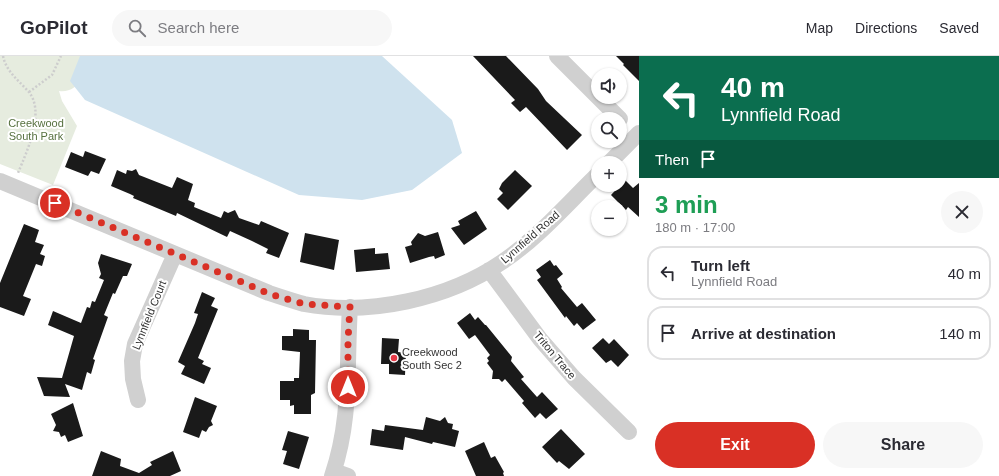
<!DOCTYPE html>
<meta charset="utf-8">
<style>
body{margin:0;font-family:Helvetica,sans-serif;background:#f7f7f7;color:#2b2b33;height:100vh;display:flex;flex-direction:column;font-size:15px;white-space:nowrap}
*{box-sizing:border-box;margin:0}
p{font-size:13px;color:#7c7c81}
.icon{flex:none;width:22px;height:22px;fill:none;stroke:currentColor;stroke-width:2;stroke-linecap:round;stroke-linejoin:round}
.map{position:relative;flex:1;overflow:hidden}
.side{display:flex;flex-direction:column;background:#fff;width:360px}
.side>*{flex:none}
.banner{background:#0b6e4f;color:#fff;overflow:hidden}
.fabs{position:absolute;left:591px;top:12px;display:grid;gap:8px}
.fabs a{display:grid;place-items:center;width:36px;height:36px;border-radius:50%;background:#fff;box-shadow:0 1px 3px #0004;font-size:20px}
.pin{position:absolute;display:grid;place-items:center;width:34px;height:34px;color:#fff;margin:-17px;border:2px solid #fff;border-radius:50%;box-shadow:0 1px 4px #0007}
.me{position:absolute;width:44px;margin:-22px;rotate:0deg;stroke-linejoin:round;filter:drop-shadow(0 0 3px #0008)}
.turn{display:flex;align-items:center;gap:14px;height:84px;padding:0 16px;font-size:18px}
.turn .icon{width:52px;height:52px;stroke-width:2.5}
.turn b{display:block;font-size:28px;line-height:34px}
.then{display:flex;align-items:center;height:38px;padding:0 16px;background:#0003;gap:8px;font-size:15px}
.round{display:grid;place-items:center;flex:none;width:42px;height:42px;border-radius:21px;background:#f7f7f7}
.summary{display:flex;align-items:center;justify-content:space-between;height:68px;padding:0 16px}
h1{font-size:24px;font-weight:600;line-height:30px;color:#1e9e55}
.primary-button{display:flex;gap:8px;margin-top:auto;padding:8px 16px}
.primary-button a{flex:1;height:46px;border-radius:24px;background:#d93025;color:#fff;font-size:16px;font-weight:600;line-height:46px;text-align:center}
.primary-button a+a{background:#f7f7f7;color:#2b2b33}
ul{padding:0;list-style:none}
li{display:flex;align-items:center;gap:12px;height:54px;margin:0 8px 6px;padding:0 8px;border:2px solid #e1e1e2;border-radius:16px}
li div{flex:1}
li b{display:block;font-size:15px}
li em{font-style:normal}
header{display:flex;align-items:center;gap:24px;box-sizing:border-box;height:56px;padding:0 20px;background:#fff;border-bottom:1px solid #e1e1e2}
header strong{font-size:19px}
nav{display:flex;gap:22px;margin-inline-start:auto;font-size:14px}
.search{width:280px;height:36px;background:#f7f7f7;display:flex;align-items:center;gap:10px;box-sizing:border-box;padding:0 14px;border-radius:22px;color:#7c7c81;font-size:15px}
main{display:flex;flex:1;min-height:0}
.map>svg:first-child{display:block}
</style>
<header>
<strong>GoPilot</strong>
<div class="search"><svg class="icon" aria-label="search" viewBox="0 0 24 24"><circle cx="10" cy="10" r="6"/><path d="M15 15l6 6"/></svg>Search here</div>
<nav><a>Map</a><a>Directions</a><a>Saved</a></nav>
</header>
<main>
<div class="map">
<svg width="639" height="420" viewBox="0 0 639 420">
<rect width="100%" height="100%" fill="#fff"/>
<!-- green -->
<path fill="#e6ecdf" d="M0 0H100C90 14 78 38 59 35L62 45 77 70 53 129 0 108Z"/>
<!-- water -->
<path fill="#cfe2ee" d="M80 0H382L452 64 462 97 412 134 362 144 299 139 85 44 70 25Z"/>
<!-- building -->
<path fill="#1a1a1a" d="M473 0H506L538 33 546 45 582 79 567 94 526 51 520 56 511 47 515 44Z
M616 0H639V25L623 9 624 8Z
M85 95 106 103 99 118 91 115 88 120 65 111 71 96 83 101Z
M136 113 139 119 172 132 177 121 193 128 188 144 195 147 194 151 221 162 224 155 228 157 235 154 239 162 259 169 261 165 289 177 279 202 266 197 268 193 252 185 230 175 227 181 177 157 176 160 133 142 134 140 130 138 111 130 117 114 126 118 127 114 132 115Z
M515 114 532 130 508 154 497 143 503 137 499 133 502 127Z
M625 124 633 132 639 127V161L628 151 626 154 611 139Z
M476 155 487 173 464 189 451 172 460 169 458 165Z
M24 168 39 174 35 186 44 189 40 198 45 200 42 210 36 208 23 240 31 243 24 260 0 251V227Z
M438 176 445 199 435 203 434 200 429 201 410 207 405 191 412 189 411 186 418 177 425 180Z
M305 177 339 184 334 214 300 206Z
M375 192V198L388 197 390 213 356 216 354 194Z
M101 198 132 208 127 220H123L115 238 113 237 104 259 108 261 93 303 95 304 91 318 87 316 82 334 65 328 70 341 44 340 37 321 62 322 74 280 48 269 53 255 81 267 87 251 90 252 92 245 95 246 104 224 99 222 101 218 98 207Z
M550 204 554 210 556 209 563 218 557 223 562 231 561 232 577 251 582 247 596 264 583 274 577 267 574 270 566 260 565 262 537 224 541 221 536 214Z
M202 236 215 242 211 250 218 253 198 302 204 305 202 308 211 312 204 328 181 318 185 310 178 306 195 267 198 258 194 257Z
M470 257 475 264 478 261 485 269H486L512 301 511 305 524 321 521 323 537 341 542 336 558 353 546 363 540 357 535 362 522 347 524 345 505 323 502 326 499 323H492L493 315 487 307 489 305 487 302 490 299 475 279 469 283 457 267Z
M293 273 309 274V284H316L315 337 311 339V358H294V349L290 350V344H280V325H294V322H299L300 296 282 294V280H293Z
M382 282 399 283 398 296 406 297 405 319 389 318V308H381Z
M603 282 609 288 614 283 629 299 618 311 611 304 606 307 592 292Z
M195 341 217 350 211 365 213 369 209 371 206 376 202 374 199 382 183 376Z
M73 347 83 380 68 386 65 379 61 381 59 376 53 375 56 369 51 358Z
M426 361 440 365 445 361 448 367 453 368 452 373 459 375 455 391 433 386 432 388 405 381 403 394 370 389 372 373 384 375 385 369 423 374Z
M561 373 585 398 569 413 559 405 557 407 542 391Z
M288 375 309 381 299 413 283 408 287 395 282 394Z
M484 386 491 402 495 400 504 416 503 417 504 420H476L465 395Z
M101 395 121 403 120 410 139 417 152 409 150 406 173 395 181 415 170 420H92Z"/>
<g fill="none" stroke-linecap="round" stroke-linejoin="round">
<!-- path -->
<path stroke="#cdcdcd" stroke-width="2.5" stroke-dasharray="2 2" stroke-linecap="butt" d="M3 0C6 15 18 24 28 35 46 55 27 95 18 117
M29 36 52 19 61 0"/>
<!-- street -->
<path stroke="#d0d0d0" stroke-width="16" d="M557 0 620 63
M609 107 639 77
M0 125 269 237C281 241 293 245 304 248 369 260 448 243 502 206 538 182 567 148 598 118
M489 214 540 283 574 322 629 376
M138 344 133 323 132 305 135 288 175 198
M334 415 348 420
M332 420C352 362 346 311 350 251"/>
</g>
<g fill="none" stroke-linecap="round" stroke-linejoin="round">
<!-- route -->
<path stroke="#d93025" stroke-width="7" stroke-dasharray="0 12.6" d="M55 147 270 238 304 248 350 251 348 284V331"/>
</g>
<!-- markers -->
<circle fill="#e63946" stroke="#fff" stroke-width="1.5" cx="394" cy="302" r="4"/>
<g text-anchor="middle" stroke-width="4" stroke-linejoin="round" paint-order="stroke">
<!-- park labels -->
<g font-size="11" fill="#56703f" stroke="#fff">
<text x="36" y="71">Creekwood<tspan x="36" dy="13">South Park</tspan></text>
</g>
<!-- street labels -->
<g font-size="11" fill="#333" stroke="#fff">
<text transform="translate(530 181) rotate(-41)" y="4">Lynnfield Road</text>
<text transform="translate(149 259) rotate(-68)" y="4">Lynnfield Court</text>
<text transform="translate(555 299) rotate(50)" y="4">Triton Trace</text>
</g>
<!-- poi labels -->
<g font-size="11" fill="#333" stroke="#fff" text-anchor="start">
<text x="402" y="300">Creekwood<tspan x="402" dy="13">South Sec 2</tspan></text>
</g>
</g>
</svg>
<div class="fabs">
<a><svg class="icon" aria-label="sound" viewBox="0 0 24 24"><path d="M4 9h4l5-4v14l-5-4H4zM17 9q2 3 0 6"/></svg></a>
<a><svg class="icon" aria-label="search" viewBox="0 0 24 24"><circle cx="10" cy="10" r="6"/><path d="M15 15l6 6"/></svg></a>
<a>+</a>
<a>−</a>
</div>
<div class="pin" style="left:55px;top:147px;background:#d93025"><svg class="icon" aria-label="arrive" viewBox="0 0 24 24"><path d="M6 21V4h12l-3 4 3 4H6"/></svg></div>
<svg class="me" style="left:348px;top:331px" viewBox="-20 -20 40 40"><circle r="17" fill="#d93025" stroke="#fff" stroke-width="3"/><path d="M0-11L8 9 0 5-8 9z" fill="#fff"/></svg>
</div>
<section class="side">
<div class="banner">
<div class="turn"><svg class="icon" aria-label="left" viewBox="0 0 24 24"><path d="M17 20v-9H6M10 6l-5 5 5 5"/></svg><div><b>40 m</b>Lynnfield Road</div></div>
<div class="then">Then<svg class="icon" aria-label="arrive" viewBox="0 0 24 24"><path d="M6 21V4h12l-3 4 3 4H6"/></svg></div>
</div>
<div class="summary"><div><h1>3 min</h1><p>180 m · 17:00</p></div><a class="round"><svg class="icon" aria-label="close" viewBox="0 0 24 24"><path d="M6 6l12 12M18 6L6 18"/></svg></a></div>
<ul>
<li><svg class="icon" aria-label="left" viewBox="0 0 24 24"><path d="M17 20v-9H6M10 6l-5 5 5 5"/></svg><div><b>Turn left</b><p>Lynnfield Road</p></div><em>40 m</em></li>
<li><svg class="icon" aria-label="arrive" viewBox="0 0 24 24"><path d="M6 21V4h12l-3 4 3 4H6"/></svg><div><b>Arrive at destination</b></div><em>140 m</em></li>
</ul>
<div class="primary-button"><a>Exit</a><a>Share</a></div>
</section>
</main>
